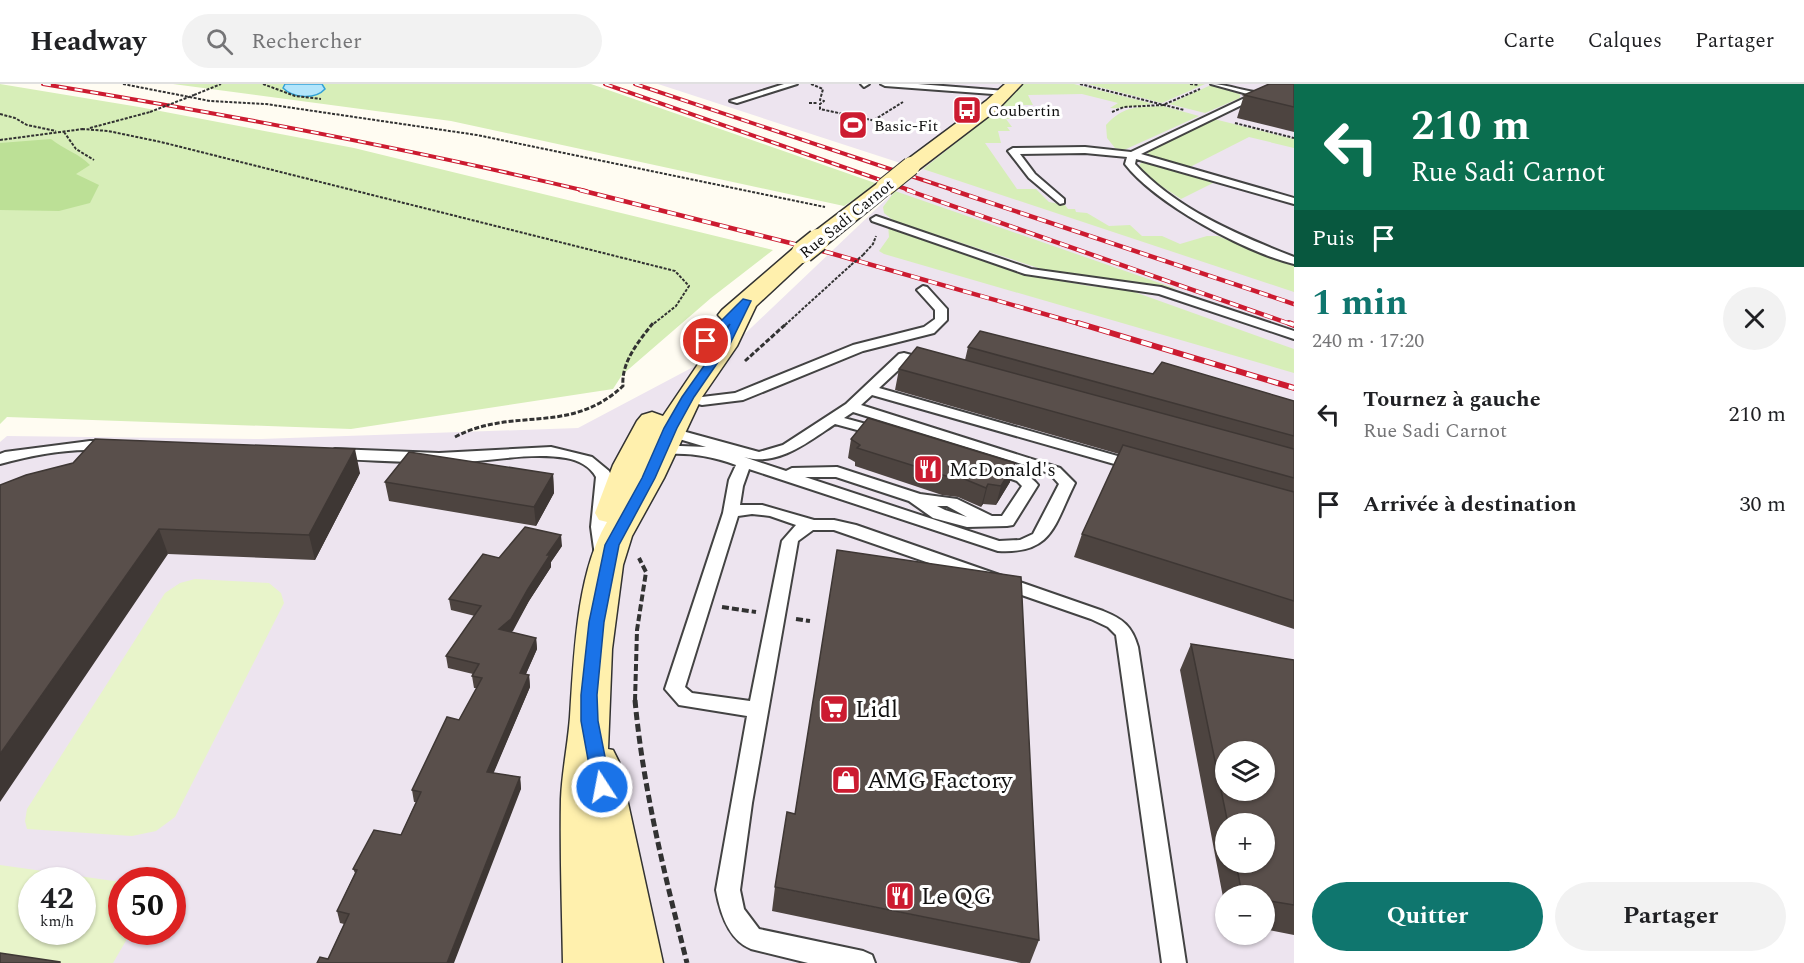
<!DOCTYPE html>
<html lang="fr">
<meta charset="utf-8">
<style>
body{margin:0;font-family:Spectral,serif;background:#f2f2f2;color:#202124;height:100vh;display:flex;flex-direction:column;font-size:22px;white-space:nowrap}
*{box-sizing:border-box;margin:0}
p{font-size:20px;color:#757577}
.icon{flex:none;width:33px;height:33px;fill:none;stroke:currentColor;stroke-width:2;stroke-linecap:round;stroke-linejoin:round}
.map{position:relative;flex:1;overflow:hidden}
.details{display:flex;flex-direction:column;background:#fff;width:510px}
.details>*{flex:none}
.top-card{background:#0b6e4f;color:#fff;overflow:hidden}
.tools{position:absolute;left:1215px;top:657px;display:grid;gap:12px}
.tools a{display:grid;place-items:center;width:60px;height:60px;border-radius:50%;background:#fff;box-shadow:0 2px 4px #0004;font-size:30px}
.speed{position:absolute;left:18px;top:783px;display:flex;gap:12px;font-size:30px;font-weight:700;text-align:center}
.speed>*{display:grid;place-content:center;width:78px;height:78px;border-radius:50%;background:#fff;box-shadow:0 2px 4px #0004;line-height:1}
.speed small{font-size:15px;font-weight:400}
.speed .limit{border:9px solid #d22;background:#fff;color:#111}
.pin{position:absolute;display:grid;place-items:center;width:51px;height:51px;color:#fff;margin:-26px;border:3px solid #fff;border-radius:50%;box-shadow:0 2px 6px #0007}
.me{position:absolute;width:66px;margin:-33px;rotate:349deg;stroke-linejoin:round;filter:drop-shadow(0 0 4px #0008)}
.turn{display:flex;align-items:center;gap:21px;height:126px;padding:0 18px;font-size:27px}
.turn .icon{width:78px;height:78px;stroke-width:2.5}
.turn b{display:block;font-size:42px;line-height:51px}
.then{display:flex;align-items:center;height:57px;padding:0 18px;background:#0003;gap:12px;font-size:22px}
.round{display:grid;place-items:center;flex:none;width:63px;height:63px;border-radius:32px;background:#f2f2f2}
.head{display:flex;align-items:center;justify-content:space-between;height:102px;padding:0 18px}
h1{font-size:36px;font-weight:700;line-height:45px;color:#0f766e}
.primary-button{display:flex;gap:12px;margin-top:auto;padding:12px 18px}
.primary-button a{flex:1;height:69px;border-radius:36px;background:#0f766e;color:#fff;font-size:24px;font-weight:700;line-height:69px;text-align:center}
.primary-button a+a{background:#f2f2f2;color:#202124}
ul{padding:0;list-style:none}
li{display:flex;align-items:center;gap:18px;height:90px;padding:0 18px}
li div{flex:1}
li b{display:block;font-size:22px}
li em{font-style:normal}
header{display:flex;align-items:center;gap:36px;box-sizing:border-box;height:84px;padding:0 30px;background:#fff;border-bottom:2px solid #e0e0e0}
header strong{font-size:28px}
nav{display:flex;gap:33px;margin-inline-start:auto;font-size:21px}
.search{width:420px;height:54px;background:#f2f2f2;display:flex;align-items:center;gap:15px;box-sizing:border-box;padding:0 21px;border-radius:33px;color:#757577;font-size:22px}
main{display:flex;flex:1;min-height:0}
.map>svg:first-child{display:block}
</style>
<header>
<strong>Headway</strong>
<div class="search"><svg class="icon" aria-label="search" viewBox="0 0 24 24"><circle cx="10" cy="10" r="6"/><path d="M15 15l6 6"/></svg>Rechercher</div>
<nav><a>Carte</a><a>Calques</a><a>Partager</a></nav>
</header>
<main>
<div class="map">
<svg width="1294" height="879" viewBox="0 0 1294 879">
<rect width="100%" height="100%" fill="#fffcf2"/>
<!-- industrial -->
<path fill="#ede4ef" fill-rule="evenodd" d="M658 0H1294V879H0V358L7 352 261 355 578 344 731 263 895 107 922 86ZM1226 668H1264V706H1226ZM1226 740H1264V778H1226ZM32 796H82V848H32ZM122 796H172V848H122ZM1226 812H1264V850H1226Z"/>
<!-- green -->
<path fill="#d7eeb8" d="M0 0 139 23 354 64 773 166 711 214 622 291 613 305 351 345 7 333 0 340Z
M173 0H591L878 100 844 122 451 37Z
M1023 0H1074L1154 20C1142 21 1119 25 1110 24L1118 19 1082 10 1028 11 1033 21H1021L1030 32H1013L1015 35H1006L1012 43H1007L1010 47H998L1001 59H985L1017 105H1036L1049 118 1065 121 1068 125H1075L1076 128 1087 129 1109 142 1130 141 1142 152H1162L1180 160 1207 152H1218L1294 182V208L923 85 1001 23Z
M1087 0H1205L1162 19Z
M1211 1 1240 10V14L1205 29 1169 20Z
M1163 22 1199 32 1124 66 1115 64 1107 54 1106 41C1124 21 1138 23 1163 22Z
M1214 35 1294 55V64L1249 53 1188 84 1156 75 1148 70 1147 66Z
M1143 77 1215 98 1181 115 1149 94 1139 81Z
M895 107 1177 205 1057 190 894 137 884 129 883 123Z
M888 141 1025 190 1089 202 1129 206 1294 265V289L884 170 879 167 889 153Z"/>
<!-- forest -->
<path fill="#bce096" d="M51 55C63 65 80 70 90 81L76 90 99 101 90 119 59 127 0 126V59Z"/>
<!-- pitch -->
<path fill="#e8f4ca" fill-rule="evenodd" d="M195 495 269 499 281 509 284 519 175 733 156 747 132 752 27 745 25 737 27 725 165 509 180 499Z
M0 781 121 798 122 848H131L113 879H0ZM32 796H82V848H32Z"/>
<!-- water -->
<path fill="#b2e5fb" stroke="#33a2d8" stroke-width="1.5" d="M285 0H322L325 5C315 16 293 14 283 4Z"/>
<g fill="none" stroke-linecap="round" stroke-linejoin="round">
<!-- service casing -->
<g stroke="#434343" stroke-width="4">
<path id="service" d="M784 0H797L737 19 730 17Z
M861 0H869L864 3Z
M881 0H918L1006 7 1010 9 1006 11 885 2Z
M1211 0C1226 0 1246 8 1258 8 1267 7 1273 0 1285 0L1141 70 1294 114V120L1136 75 1135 80C1176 125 1238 151 1294 173V180C1245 168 1156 120 1125 80L1127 73 1085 69 1020 70 1035 90 1064 115V119L1060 120 1029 94 1008 67 1013 64 1085 63 1131 68 1251 11Z
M876 132 1031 185 1161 203 1294 247V255L1159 210 1025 190 872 137 871 135Z
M923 202 927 203 947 225V236L934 249 863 267 743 316 702 321 683 316 681 313 688 309 702 313 735 309 853 261 924 243 935 235V226L917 206Z
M904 269 934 277 936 280 929 284 907 278 879 304 1142 379 1145 382 1142 385H1132L872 311 861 321 1060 384 1075 399C1054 441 1053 470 998 467L749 385 743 402 740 421H762L814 436H834L856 441 1103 527C1123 535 1132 542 1138 563L1186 879H1162L1116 551 1108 543 1091 535 834 446H813L798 457 752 719 740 806 744 825 759 845 863 867 872 871 875 879H808L751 865C728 856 720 828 716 806L747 632 679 621 665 605 723 429 729 396 736 381C713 373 694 369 670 370 662 370 653 372 647 366L655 361 706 363 659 349 657 346 664 342 759 368 783 361 846 320 899 270ZM853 328 1038 385 1050 390 1059 400 1033 450 1020 456 999 457 805 393H836L909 417 933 434 967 443 1007 442 1013 441 1038 401C1029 389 1001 376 986 380L983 383 986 386 1017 397 1022 402 1002 432H992L957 415 920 410 837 383 792 384 786 387 744 373C778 383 808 358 835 340L883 353 890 349 888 346 844 334ZM937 422H947L967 433 945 426ZM752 430 770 432 796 441 782 457 750 617 692 609 685 603 738 432Z
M90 357H112L120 362C113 369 102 366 93 366 63 365 29 372 0 380V370L5 368Z
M551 363 592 373 609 387 612 393 607 443 613 472 610 476H598L595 472 591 443 596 393C590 382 578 376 566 374 531 368 495 377 460 378 418 380 377 376 335 375L327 370 335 365 439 369Z"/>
</g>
<!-- secondary casing -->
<g stroke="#323232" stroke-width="3">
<path id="secondary" d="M1005 0H1022L998 25 918 86H904L901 82 904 78 986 17Z
M885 97 892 99 895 103 892 107 826 161 818 163 810 161 807 156 810 151 878 99Z
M803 161 811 163 814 168 756 222 737 262 702 313 664 394 632 452 623 481 612 565 608 665 613 666 619 678 663 879H563C562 824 560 769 561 715 562 688 568 660 570 633 574 574 576 490 607 438L599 436 595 429 613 381 637 337 642 331 652 328 663 332 711 261 724 237 718 231 722 226 795 163Z"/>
</g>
<!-- path-far3 -->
<path stroke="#323232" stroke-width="2" stroke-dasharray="3 1.5" stroke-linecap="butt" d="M123 0 210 17 266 20 477 51 825 123
M263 0 295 12 321 15
M811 0 823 5 820 16 824 17 820 20V25L904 43
M1080 0 1184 26
M1190 0 1199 1
M194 11 221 0
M809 19H817
M1112 28 1124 23 1163 21 1200 5
M0 30 15 34 27 41 56 47
M874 36 903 18
M1235 39 1294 54
M90 44 150 28
M82 45 108 47 161 58 675 187 689 202 676 222 652 241
M64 48 76 65 94 76
M0 56 83 45
M863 171 873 160 876 152
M785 241 851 181"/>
<!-- path-far2 -->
<path stroke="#323232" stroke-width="3" stroke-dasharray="5 2" stroke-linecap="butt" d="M745 277 787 239
M455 353C514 322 569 352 623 302 621 278 639 257 653 239"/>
<!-- path-far1 -->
<path stroke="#323232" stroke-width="4" stroke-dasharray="7 3" stroke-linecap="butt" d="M722 523 756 528
M796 535 810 537
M635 617 637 546 646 488 639 474"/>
<!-- path -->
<path stroke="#323232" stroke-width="5" stroke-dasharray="8 4" stroke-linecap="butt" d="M635 616C643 705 665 792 687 879"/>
<!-- service -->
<use href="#service" fill="#fff" fill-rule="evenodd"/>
<!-- secondary -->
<use href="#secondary" fill="#fff0ad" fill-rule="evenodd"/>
<!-- rail-far2 casing -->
<g stroke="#cc1b30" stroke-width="4">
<path id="rail-far2" d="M43 0C225 30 406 64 586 107
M605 0 912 107
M635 0 956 107"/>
</g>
<!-- rail-far1 casing -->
<g stroke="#cc1b30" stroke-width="4.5">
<path id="rail-far1" d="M580 106 830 169 1083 241
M907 106 1293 241
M952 106 1294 220"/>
</g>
<!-- rail casing -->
<g stroke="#cc1b30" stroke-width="6">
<path id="rail" d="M1078 239 1294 304
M1289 239 1294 241"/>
</g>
<!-- rail-far2 -->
<use href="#rail-far2" stroke="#fff" stroke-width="2" stroke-dasharray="8" stroke-linecap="butt"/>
<!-- rail-far1 -->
<use href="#rail-far1" stroke="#fff" stroke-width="3" stroke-dasharray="9" stroke-linecap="butt"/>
<!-- rail -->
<use href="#rail" stroke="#fff" stroke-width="4" stroke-dasharray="11" stroke-linecap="butt"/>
<!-- secondary-bridge-far1 casing -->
<g stroke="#323232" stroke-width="20" stroke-linecap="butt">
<path id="secondary-bridge-far1" d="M885 103 911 82"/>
</g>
<!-- secondary-bridge casing -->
<g stroke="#323232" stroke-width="25" stroke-linecap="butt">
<path id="secondary-bridge" d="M803 168 818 156"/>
</g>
<!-- path-bridge -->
<path stroke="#323232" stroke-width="2" stroke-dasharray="3 1.5" stroke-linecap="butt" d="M150 28 194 11
M851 181 863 171"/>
<!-- secondary-bridge-far1 -->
<use href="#secondary-bridge-far1" stroke="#fff0ad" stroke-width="18"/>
<!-- secondary-bridge -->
<use href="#secondary-bridge" stroke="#fff0ad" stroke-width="22"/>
</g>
<!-- wall -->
<path fill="#4d4440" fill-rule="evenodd" d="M1294 0V48L1237 34 1244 11Z
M968 263 1153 290 1294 317V545L1074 473 1082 450 1119 370 895 306 899 285 965 276Z
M851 355 1010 398 996 421 983 420 981 423 958 413 942 411 855 382V378L848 374Z
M73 379 360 389 315 476 168 470Z
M553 390 554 409 536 442 389 417 385 398Z
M562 462 551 478V483L529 517 511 548 536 554 537 565 526 590 529 591 530 603 493 689 520 693 521 705 328 875 344 840 340 839 337 827 355 789 353 785 401 751 416 718H414L412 706 459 636 477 604H474L472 592 473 590 448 584 446 572 475 532 451 526 449 515 499 474Z
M1191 560 1294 576V851L1264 845V812H1226V829L1180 586ZM1226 740H1264V778H1226Z
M775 803 1039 856 1030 879H1021L772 827Z"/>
<!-- shaded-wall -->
<path fill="#3e3734" d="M355 365 360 389 315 476 309 451Z
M1015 379 1010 398 996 421 1001 402Z
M553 390 554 409 536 442 534 423Z
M988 400 983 420 981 423 986 404Z
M159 445 168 470 0 718V670Z
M561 451 562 462 551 478V483L529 517 513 547 500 557 499 545 528 505 547 471Z
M536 554 537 565 521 601 520 589Z
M529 591 530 603 489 700 487 688Z
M520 693 521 705 454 879H447Z"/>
<!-- building -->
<path fill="#594f4b" stroke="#3e3734" stroke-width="1.5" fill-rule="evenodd" d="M1269 0H1294V23L1244 11Z
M980 247 1153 290 1162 278 1294 317V352L968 263Z
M917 263 1294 365V394L899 285Z
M868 334 1015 379 1001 402 988 400 986 404 962 394 946 392 857 364 860 361 851 355Z
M95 355 355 365 309 451 159 445 0 670V401L26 391 73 379Z
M1123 361 1294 408V517L1082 450Z
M409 368 553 390 534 423 385 398Z
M525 443 561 451 547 471H550L528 505 511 535 499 545 536 554 520 589 529 591 487 688 520 693 447 879H317L320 873 328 875 349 830 337 827 357 786 353 785 374 746 401 751 421 708 412 706 447 633 459 636 482 594 472 592 479 580 446 572 481 522 449 515 483 470 499 474Z
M837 466 1021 493 1039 856 775 803 787 728 795 730Z
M1191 560 1294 576V821L1264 816V812L1242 811 1236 778H1264V740H1228ZM1226 668H1264V706H1226Z
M0 869 60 878V879H0Z"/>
<!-- route -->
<path fill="#1a73e8" stroke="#114b97" stroke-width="1.5" d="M743 215 751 217 729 262 694 313 677 344 655 394 619 461 604 538 597 611 598 637 611 703 609 708 602 710 596 708 593 703 581 637V611L589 538 605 461 642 394 664 344 682 313 718 262 730 240 710 260 706 261 701 257Z"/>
<!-- icons -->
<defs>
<g id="bus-square" transform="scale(1.5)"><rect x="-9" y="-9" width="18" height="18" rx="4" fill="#cc1b30" stroke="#fff"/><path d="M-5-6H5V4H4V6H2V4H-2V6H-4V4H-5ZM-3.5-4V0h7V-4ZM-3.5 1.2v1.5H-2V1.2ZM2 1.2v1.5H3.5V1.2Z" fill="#fff"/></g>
<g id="stadium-square" transform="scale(1.5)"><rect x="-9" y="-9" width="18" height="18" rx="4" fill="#cc1b30" stroke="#fff"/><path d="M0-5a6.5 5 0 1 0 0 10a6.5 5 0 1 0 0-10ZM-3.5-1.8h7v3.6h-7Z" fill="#fff"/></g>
<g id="restaurant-square" transform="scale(1.5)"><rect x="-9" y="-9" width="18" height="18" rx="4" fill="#cc1b30" stroke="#fff"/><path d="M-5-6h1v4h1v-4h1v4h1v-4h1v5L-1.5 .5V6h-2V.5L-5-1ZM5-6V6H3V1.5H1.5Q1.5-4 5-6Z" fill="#fff"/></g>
<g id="supermarket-square" transform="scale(1.5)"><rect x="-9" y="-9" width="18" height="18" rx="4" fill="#cc1b30" stroke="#fff"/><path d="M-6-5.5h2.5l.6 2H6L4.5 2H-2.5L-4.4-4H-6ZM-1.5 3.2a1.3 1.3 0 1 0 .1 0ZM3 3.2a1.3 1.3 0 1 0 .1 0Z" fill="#fff"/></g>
<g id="shop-square" transform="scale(1.5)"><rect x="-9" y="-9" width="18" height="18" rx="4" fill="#cc1b30" stroke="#fff"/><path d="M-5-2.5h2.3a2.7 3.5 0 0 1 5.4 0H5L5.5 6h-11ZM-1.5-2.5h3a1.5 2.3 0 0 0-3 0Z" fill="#fff"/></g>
</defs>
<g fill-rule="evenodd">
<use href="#bus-square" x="967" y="26"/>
<use href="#stadium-square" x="853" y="41"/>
<use href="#restaurant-square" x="928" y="385"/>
<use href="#supermarket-square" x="834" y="625"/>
<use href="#shop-square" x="846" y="696"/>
<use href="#restaurant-square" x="900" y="812"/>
</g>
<g text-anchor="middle" stroke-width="6" stroke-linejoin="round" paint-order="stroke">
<!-- far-poi labels -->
<g font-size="16" fill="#101010" stroke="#fff" text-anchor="start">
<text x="988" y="32">Coubertin</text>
<text x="874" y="47">Basic-Fit</text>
</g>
<!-- far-street labels -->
<g font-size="16" fill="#101010" stroke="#fff">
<text transform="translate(846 134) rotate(-39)" y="6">Rue Sadi Carnot</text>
</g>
<!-- poi labels -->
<g font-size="20" fill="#101010" stroke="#fff" text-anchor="start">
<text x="949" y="392">McDonald's</text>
</g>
<!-- near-poi labels -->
<g font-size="24" fill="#101010" stroke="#fff" text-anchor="start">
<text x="855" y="633">Lidl</text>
<text x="867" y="704">AMG Factory</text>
<text x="921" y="820">Le QG</text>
</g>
</g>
</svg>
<div class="tools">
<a><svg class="icon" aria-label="layers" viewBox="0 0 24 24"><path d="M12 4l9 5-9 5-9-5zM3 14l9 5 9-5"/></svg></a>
<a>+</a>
<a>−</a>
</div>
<div class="speed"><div>42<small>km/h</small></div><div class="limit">50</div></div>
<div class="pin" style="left:706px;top:257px;background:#d93025"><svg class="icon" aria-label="arrive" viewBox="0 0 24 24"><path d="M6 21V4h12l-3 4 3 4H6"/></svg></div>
<svg class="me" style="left:602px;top:703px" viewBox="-20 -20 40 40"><circle r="17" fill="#1a73e8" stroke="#fff" stroke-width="3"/><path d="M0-11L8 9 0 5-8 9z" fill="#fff"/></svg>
</div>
<section class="details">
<div class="top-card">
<div class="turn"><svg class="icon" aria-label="left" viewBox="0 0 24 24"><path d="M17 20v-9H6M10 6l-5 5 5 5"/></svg><div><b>210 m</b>Rue Sadi Carnot</div></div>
<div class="then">Puis<svg class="icon" aria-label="arrive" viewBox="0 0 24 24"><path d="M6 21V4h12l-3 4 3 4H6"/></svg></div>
</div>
<div class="head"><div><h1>1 min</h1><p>240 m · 17:20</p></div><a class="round"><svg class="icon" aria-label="close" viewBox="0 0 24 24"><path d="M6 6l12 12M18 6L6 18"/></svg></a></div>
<ul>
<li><svg class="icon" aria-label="left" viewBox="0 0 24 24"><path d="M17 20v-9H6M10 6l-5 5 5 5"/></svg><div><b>Tournez à gauche</b><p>Rue Sadi Carnot</p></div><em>210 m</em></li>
<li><svg class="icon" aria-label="arrive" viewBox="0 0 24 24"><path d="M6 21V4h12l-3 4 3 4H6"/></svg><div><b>Arrivée à destination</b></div><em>30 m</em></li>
</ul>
<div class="primary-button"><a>Quitter</a><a>Partager</a></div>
</section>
</main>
